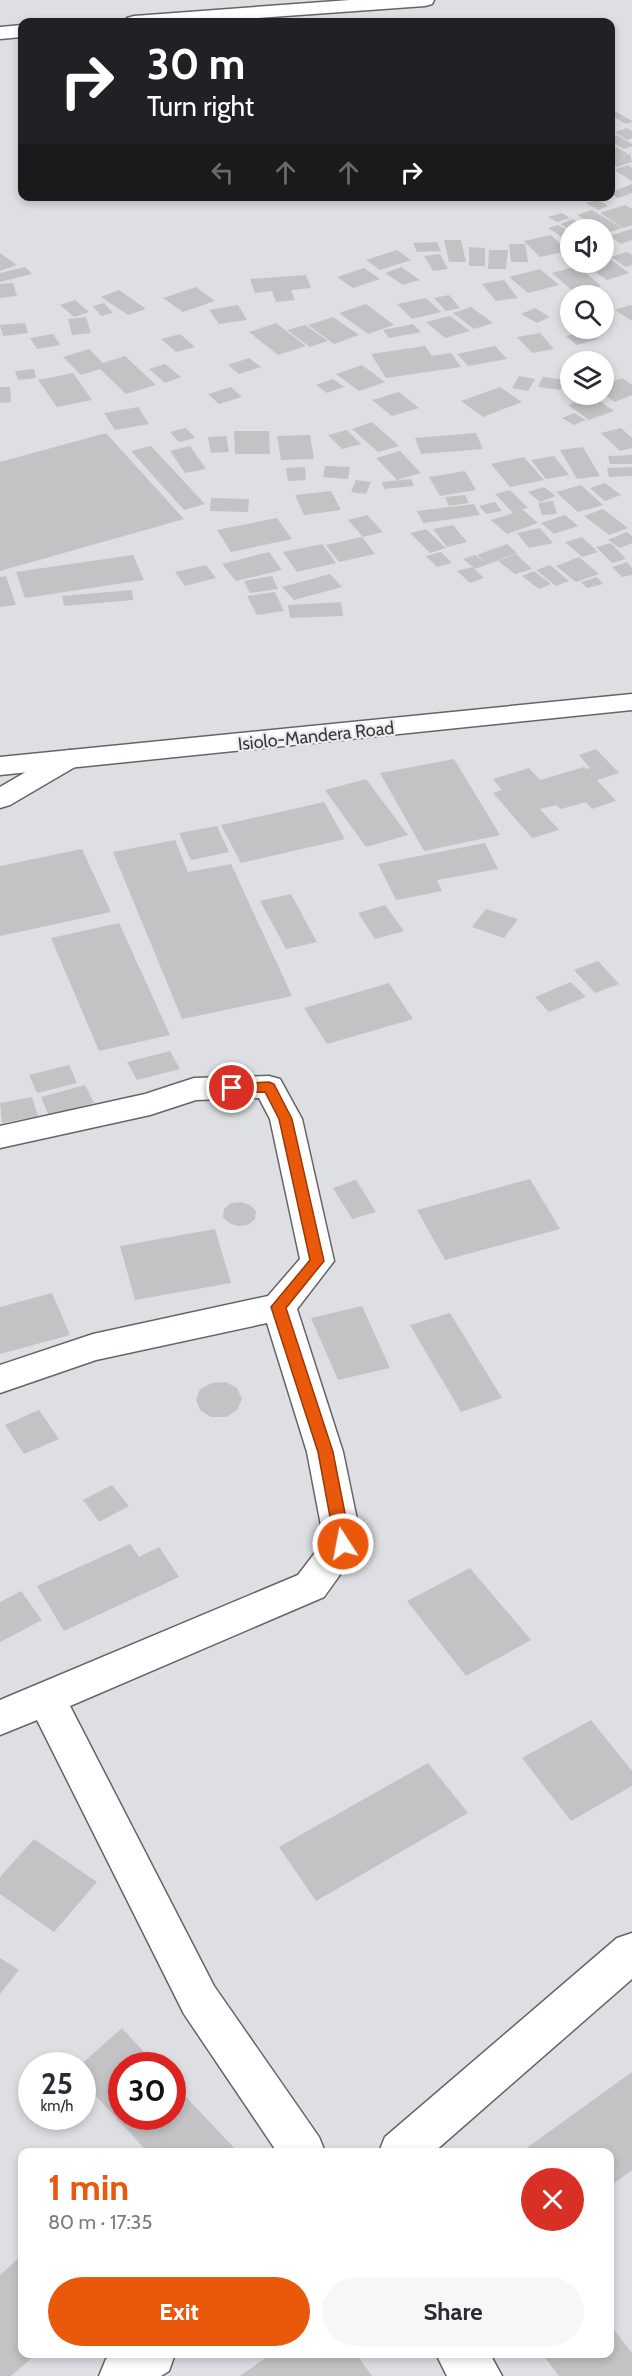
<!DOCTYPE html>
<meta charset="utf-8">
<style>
body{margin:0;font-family:Cabin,sans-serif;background:#f7f7f7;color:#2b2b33;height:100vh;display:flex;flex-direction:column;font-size:22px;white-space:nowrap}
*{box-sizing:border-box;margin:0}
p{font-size:20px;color:#7c7c81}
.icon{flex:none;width:33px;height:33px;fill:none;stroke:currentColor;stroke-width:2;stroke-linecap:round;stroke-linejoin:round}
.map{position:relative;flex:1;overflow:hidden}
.sheet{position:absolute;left:18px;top:2148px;width:596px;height:210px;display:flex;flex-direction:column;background:#fff;border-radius:12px;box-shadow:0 3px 9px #0003}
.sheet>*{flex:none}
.banner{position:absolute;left:18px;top:18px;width:597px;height:183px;border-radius:12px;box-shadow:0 3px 9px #0003;background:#202124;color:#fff;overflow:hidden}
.buttons{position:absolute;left:560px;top:219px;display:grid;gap:12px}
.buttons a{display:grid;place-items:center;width:54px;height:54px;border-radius:50%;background:#fff;box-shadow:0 3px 9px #0003;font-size:30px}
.speed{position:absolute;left:18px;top:2052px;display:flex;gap:12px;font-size:30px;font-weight:700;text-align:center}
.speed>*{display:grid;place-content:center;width:78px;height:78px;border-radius:50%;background:#fff;box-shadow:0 3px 9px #0003;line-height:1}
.speed small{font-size:15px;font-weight:400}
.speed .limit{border:9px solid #d22;background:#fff;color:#111}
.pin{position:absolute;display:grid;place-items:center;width:51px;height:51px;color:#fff;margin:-26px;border:3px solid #fff;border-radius:50%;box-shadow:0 2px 6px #0007}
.me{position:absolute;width:66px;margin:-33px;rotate:349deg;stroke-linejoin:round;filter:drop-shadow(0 0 4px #0008)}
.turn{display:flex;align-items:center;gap:21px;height:126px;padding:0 30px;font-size:27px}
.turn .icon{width:78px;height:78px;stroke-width:2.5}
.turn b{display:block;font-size:42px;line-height:51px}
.lanes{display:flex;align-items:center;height:57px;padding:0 30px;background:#0003;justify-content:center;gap:30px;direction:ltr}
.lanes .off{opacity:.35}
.round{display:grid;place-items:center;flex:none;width:63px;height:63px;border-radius:32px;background:#f7f7f7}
.summary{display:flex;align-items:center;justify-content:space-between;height:102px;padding:0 30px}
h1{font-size:36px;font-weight:700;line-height:45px;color:#ea580c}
.cta{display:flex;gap:12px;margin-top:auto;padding:12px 30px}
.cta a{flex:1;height:69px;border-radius:36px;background:#ea580c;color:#fff;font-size:24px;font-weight:700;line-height:69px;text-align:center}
.cta a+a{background:#f7f7f7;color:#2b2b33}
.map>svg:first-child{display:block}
</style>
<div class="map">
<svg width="632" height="2376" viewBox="0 0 632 2376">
<rect width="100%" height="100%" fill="#dddfe2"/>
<!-- building -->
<path fill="#c3c3c6" d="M615 111 632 121V122L626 124 610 115V112Z
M627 128 632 131V138L627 140 615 132Z
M617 135 632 144V146L624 149 610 141V137Z
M610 143 628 154 616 159 630 154 632 162 617 167 610 163Z
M628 165 632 168V181L614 170Z
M632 184V193L618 198 610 193Z
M598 200 608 206 598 210 586 203Z
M625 205 632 209V225L623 228 600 213Z
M592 210 622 228 607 233 577 215Z
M562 213 570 218 557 222 548 217Z
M573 219 590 230H570L560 224Z
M558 225 570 232V242L548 228Z
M632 229V240L621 244 609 236Z
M551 235 568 251 540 257 524 241Z
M444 240H461L466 262H449Z
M437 242 441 251 417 252 413 243Z
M509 244H525L528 262H511Z
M469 247 485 248V266H469Z
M397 250 411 260 380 270 366 260Z
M489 250H508L506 269H488Z
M627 252 632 255V265L626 267 611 257Z
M0 253 17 265 0 271Z
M440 254 448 269 433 271 424 256Z
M610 259 629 273 607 280 587 266Z
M578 266 601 286 574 292 552 273Z
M25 267 32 274 0 282V273Z
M401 267 420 280 403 285 385 273Z
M364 268 380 279 353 288 337 277Z
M540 269 559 285 528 293 509 277Z
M306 275 311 288 291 290 295 300 276 302 272 291 255 293 250 279Z
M504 280 518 298 496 301 482 284Z
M13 283 17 296 0 298V284Z
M196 287 215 301 183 312 163 298Z
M119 290 146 309 128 315 101 297Z
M449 295 460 308 446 311 434 298Z
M426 298 441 312 412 319 397 304Z
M75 300 89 312 74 317 60 305Z
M104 303 113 313 101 316 93 306Z
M366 304 394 325 368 334 339 313Z
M238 305 247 320 219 324 209 310Z
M630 305 632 306V321L615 310Z
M471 307 493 323 474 329 453 313Z
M535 308 550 317 537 323 521 314Z
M450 316 470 331 445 338 426 322Z
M86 317 91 333 72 335 68 319Z
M333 317 359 335 334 344 308 325Z
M25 323 28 333 3 336 0 325Z
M276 323 306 346 278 355 249 332Z
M413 324 421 332 389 338 383 330Z
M305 325 328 341 310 347 287 330Z
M587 330 598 339 577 345 566 336Z
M540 333 554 349 532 353 517 337Z
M53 334 60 345 37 349 30 338Z
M180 334 195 347 176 352 161 339Z
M425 346 432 356 451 353 461 367 386 378 371 354Z
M495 346 507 359 468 366 457 354Z
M89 349 103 363 125 356 156 385 126 394 100 369 81 375 63 357Z
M249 358 261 367 239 374 228 365Z
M165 364 181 377 165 383 149 369Z
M362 365 385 382 359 391 336 374Z
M34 369 36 378 18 380 15 371Z
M73 373 92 400 57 407 38 380Z
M519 376 535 379 528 391 512 388Z
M543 377 565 380 560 390 538 387Z
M622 378 632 385V395L615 402 603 394V385Z
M333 379 344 387 327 393 316 385Z
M0 387H10L11 402 0 403Z
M231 387 242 397 219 404 208 394Z
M500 387 522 402 483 417 461 401Z
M399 392 419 408 392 416 372 400Z
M592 396 614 411 589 420 568 405Z
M138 407 149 424 115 430 104 413Z
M574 413 586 420 574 425 562 418Z
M372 422 399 446 378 452 352 429Z
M186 428 195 438 179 442 170 432Z
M621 428 632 438V448L620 451 601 433Z
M347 430 361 444 342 449 328 435Z
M234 431H269L270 454H235Z
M106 433 184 519 0 571V462Z
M476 433 483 449 421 454 415 438Z
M310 435 314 459 281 460 277 436Z
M226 436 229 452 211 453 208 437Z
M151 446 205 504 184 510 131 451Z
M190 446 206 469 185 473 170 451Z
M583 447 600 476 577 479 560 450Z
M400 451 421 473 397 480 376 458Z
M632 455V464H610L608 456Z
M554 456 569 475 546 479 531 460Z
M524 457 544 480 510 487 491 464Z
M325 466 350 467 348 479 323 477Z
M305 467 306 480 288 481 286 468Z
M632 467V476L609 477 607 468Z
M465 471 476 490 440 496 429 477Z
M411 479 414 486 384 489 382 482Z
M356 480 371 482 366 494 351 492Z
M605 483 621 495 605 501 590 488Z
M581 485 603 505 578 512 556 492Z
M544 487 556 496 540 502 528 492Z
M510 490 528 508 522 509 538 523 507 534 491 520 513 513 495 494Z
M331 491 341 510 304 515 295 495Z
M465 495 469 503 449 506 445 497Z
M211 498 249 499 248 512 210 511Z
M553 501 557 514 542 515 538 503Z
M495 502 502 511 486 514 479 506Z
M474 504 480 515 423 523 417 511Z
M603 509 628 528 609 535 584 516Z
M367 515 383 532 363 537 348 520Z
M565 515 578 526 554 534 541 523Z
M277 518 292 539 231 552 217 530Z
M453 525 467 542 447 547 433 529Z
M540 528 553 543 529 548 517 533Z
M426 529 446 548 430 553 410 533Z
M627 532 632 536V543L620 548 608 540Z
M362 537 375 554 339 562 326 545Z
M582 537 598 552 582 557 565 542Z
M611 543 626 559 612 563 596 547Z
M322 544 336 563 297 572 283 552Z
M507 544 517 553 475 569 463 559 475 555 485 562 477 555Z
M269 552 282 570 236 581 222 564Z
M441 552 452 563 437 567 426 556Z
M516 554 532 569 515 574 498 561Z
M133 555 144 580 25 598 16 572Z
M579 557 599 574 576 582 556 566Z
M627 562 632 568V575L622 577 612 567Z
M206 565 216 578 185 586 175 572Z
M550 565 569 581 556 586 536 570Z
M472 567 484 578 470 583 457 571Z
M534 571 551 584 539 589 522 576Z
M330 574 342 587 294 600 282 587Z
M6 576 16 605 0 607V577Z
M272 576 278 589 250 593 244 581Z
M597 577 603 584 587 588 581 582Z
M132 590 133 600 64 606 62 596Z
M275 592 284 611 257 615 247 596Z
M341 602 343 616 290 618 288 605Z
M596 749 619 773 597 780 616 801 592 809 586 802 561 809 556 805 540 809 559 830 532 838 493 793 502 790 493 779 529 768 540 780 584 767 586 769 590 768 579 755Z
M454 759 500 835 424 851 380 773Z
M366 779 408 835 366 847 325 790Z
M324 802 345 839 241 863 221 825Z
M217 826 229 852 191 860 179 833Z
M175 840 188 872 231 864 292 996 182 1019 113 852Z
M485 843 498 869 437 880 442 891 396 900 378 864Z
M82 849 111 912 0 936V866Z
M291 894 317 942 286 949 260 901Z
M385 905 404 931 375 939 358 913Z
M486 909 518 919 504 938 472 927Z
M119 923 170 1035 99 1051 51 938Z
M598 961 619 984 595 993 574 970Z
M571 982 586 997 549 1012 535 997Z
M389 983 413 1019 327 1044 304 1008Z
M170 1051 180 1069 137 1080 127 1062Z
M69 1065 77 1083 37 1093 29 1075Z
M85 1085 94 1103 49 1116 41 1097Z
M32 1097 38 1116 2 1123 0 1103Z
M530 1179 560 1229 445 1260 417 1210Z
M356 1180 376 1212 352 1219 333 1188Z
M241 1202 250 1205 256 1211 255 1219 248 1225 238 1226 229 1223 223 1217 224 1209 231 1203Z
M215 1229 231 1283 135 1300 120 1246Z
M52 1293 70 1335 0 1354V1307Z
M362 1306 390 1368 338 1380 311 1318Z
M450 1313 502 1398 461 1412 410 1325Z
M226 1382 237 1388 242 1399 237 1410 226 1417H211L200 1410 196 1400 200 1389 212 1383Z
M39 1410 59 1439 24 1454 5 1425Z
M112 1485 129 1506 99 1522 83 1500Z
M130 1544 139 1557 159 1547 179 1577 64 1631 37 1586Z
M470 1568 531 1640 466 1676 407 1601Z
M21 1591 42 1620 0 1642V1602Z
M591 1720 632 1771V1786L571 1821 522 1758Z
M428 1763 468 1813 316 1901 279 1847Z
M34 1839 97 1882 54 1932 0 1894V1877Z
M0 1958 19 1970 0 1994Z
M122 2028 157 2066H122V2116H172V2082L238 2152H141L145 2149 82 2081V2066H79Z
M632 2072V2170L609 2187V2152H521Z
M22 2255V2354H36L11 2376H0V2275Z
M609 2323 632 2353V2376H559L542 2354H609Z
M271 2354H356L372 2376H240Z"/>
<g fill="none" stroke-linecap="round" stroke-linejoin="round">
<!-- minor casing -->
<g stroke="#646568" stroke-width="3">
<path id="minor" d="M350 0H434L432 4 425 6 203 22H124L127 18 134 16Z
M22 25V37L0 39V27Z
M70 750 80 752 84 758 80 764 10 805 0 808V787L60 752Z
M269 1076 280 1079 302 1119 334 1261 297 1309 343 1452 362 1544 324 1597 70 1706 214 1986 319 2137 325 2152H277L184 2014 37 1720 0 1735V1700L298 1575 324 1541 307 1452 267 1323 96 1360 0 1393V1365L93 1334 268 1296 300 1259 270 1119 259 1098 196 1100 150 1115 0 1148V1126L145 1094 194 1078Z
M632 1933V1979L434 2152H379L385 2137 617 1938Z
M114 2354H175L169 2371 161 2376H99L106 2359Z
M436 2354H490L502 2376H447Z"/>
</g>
<!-- highway casing -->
<g stroke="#646568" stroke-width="3">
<path id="highway" d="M632 694V710L0 775V757Z"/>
</g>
<!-- minor -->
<use href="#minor" fill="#fff" fill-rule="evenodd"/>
<!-- highway -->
<use href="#highway" fill="#fff" fill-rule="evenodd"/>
</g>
<!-- route -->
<path fill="#ea580c" stroke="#983908" stroke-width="1.5" d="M269 1082 274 1084 292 1119 324 1261 286 1308 333 1452 351 1544 348 1549 343 1551 337 1549 335 1544 318 1452 271 1307 310 1260 279 1119 265 1092 232 1093 225 1088 232 1084Z"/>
<g text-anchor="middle" stroke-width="4.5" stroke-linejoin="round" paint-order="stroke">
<!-- street labels -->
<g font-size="18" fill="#3a3a3c" stroke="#eaecef">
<text transform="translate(316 736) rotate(-6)" y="6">Isiolo-Mandera Road</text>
</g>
</g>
</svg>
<div class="buttons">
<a><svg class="icon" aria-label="sound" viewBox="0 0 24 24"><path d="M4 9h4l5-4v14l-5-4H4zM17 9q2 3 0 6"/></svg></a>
<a><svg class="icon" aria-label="search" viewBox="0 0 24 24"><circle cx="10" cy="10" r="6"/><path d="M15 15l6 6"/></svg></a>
<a><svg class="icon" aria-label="layers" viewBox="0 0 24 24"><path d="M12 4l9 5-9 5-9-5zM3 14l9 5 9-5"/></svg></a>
</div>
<div class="speed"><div>25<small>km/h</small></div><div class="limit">30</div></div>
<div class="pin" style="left:232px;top:1088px;background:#d93025"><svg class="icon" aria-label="arrive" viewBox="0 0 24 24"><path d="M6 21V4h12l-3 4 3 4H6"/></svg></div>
<svg class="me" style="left:343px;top:1544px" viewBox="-20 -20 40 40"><circle r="17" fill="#ea580c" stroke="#fff" stroke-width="3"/><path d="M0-11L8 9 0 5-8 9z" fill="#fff"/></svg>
<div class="banner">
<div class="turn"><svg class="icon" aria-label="right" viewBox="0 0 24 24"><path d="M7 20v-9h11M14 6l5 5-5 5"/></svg><div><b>30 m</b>Turn right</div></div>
<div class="lanes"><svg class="icon off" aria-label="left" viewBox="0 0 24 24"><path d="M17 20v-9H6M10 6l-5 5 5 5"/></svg><svg class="icon off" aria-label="ahead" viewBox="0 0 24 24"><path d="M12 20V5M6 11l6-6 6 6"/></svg><svg class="icon off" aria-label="ahead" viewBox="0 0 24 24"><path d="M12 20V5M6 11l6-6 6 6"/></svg><svg class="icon" aria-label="right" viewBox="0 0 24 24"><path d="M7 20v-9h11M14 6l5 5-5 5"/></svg></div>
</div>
<section class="sheet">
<div class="summary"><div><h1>1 min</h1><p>80 m · 17:35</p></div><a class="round" style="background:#d93025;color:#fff"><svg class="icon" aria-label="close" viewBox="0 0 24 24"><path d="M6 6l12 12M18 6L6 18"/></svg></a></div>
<div class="cta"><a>Exit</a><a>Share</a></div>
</section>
</div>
